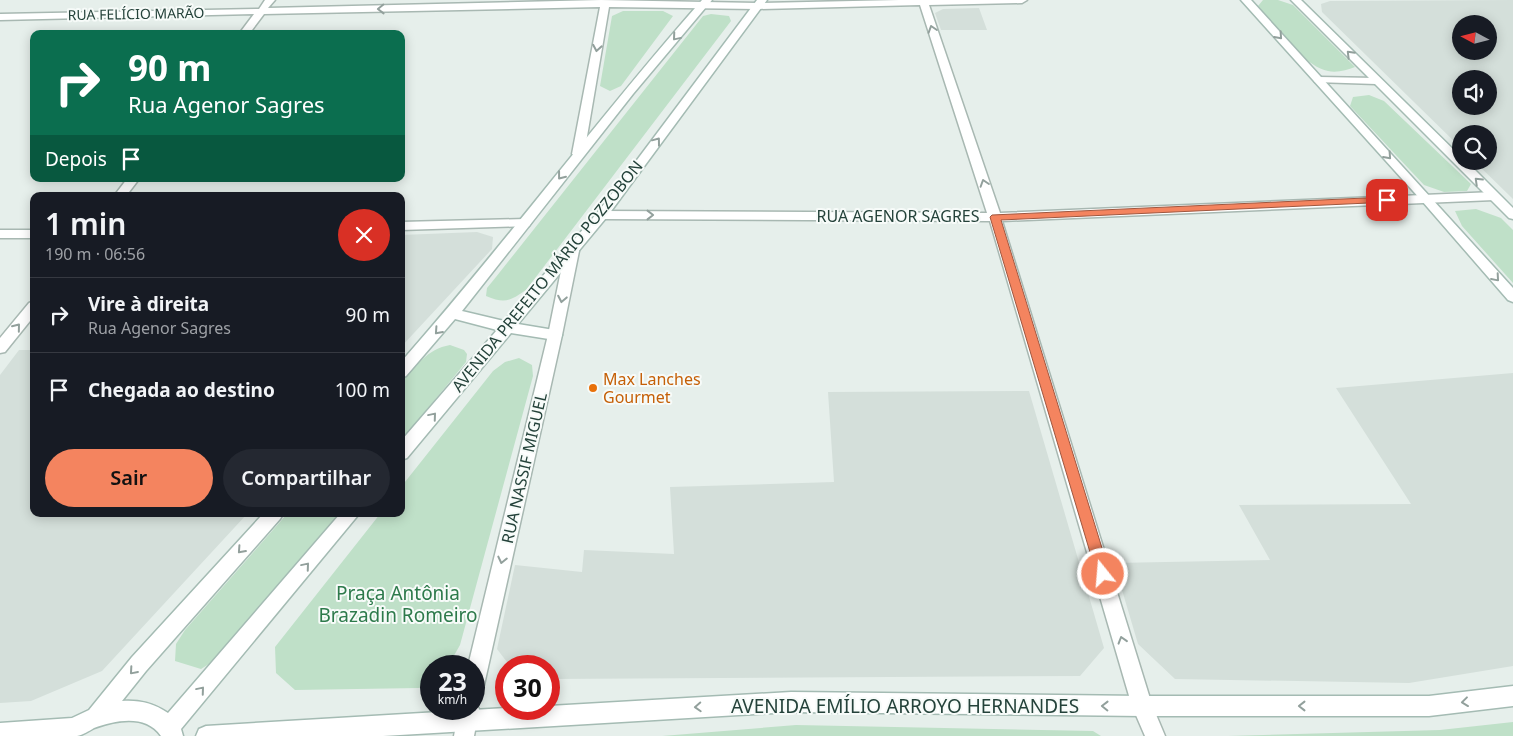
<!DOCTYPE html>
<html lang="pt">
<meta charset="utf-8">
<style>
body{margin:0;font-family:"Noto Sans",sans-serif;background:#242831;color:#f1f3f6;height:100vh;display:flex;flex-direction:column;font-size:19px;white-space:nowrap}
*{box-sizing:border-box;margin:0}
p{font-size:16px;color:#9ea1a6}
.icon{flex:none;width:28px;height:28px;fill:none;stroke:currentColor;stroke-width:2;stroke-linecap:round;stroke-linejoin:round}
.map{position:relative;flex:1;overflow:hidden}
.side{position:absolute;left:30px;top:192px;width:375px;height:325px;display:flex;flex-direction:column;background:#171b24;border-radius:10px;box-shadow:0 2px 12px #0003}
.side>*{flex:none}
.guide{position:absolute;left:30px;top:30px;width:375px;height:152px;border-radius:10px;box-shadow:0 2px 12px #0003;background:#0b6e4f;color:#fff;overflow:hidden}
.needle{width:32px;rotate:277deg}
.buttons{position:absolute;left:1452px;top:15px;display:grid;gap:10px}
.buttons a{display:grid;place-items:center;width:45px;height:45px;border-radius:50%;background:#171b24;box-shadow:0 2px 12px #0003;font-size:25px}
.speed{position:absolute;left:420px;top:655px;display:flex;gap:10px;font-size:25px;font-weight:700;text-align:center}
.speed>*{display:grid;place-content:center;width:65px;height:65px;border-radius:50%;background:#171b24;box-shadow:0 2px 12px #0003;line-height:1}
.speed small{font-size:12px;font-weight:400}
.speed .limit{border:8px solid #d22;background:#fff;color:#111}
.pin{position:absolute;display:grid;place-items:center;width:42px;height:42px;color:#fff;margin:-21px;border-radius:10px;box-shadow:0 2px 8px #0006}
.me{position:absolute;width:55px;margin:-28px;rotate:343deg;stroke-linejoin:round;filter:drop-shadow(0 0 4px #0008)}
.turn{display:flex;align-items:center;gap:18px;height:105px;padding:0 15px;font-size:22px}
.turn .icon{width:65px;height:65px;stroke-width:2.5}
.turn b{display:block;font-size:35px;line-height:42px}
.then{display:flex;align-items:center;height:48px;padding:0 15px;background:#0003;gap:10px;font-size:19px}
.round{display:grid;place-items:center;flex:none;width:52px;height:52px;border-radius:26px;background:#242831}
.summary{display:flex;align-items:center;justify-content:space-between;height:85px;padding:0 15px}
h1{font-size:30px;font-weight:600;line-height:38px}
.cta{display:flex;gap:10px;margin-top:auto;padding:10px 15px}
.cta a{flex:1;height:58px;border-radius:30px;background:#f4845f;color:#111;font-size:20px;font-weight:600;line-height:58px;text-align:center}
.cta a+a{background:#242831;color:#f1f3f6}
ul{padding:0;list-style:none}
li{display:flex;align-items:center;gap:15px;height:75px;padding:0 15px;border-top:1px solid #363941}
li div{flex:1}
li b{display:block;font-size:19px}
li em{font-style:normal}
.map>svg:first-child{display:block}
</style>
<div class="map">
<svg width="1513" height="736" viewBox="0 0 1513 736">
<rect width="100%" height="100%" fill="#e6efeb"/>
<!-- built -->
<path fill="#d4dfda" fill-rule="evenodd" d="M1513 0V199L1474 161H1489V134H1461V148L1322 12 1321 4 1330 1ZM1461 24H1489V51H1461ZM1461 79H1489V106H1461Z
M979 8 987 30H941L935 13 943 9Z
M477 232 493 237 492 249 401 347V235Z
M19 350H34V514H247L102 671 31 701 0 703V375Z
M1513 373V666L1409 683 1175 679 1138 644 1114 563 1270 560 1239 505 1411 504 1336 388Z
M1029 391 1104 648 1080 676 549 679V666H510L497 649 515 565 582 572 584 550 674 554 670 487 834 482 828 392Z"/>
<!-- green -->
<path fill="#bfe0c8" d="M1263 0H1278L1293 5 1355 67C1347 70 1337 73 1328 71 1303 66 1276 26 1258 6Z
M623 11H663L673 16 621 86 610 91 600 86 612 16Z
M711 14 729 16 731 21 526 290C510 301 505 304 486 296L487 288 496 277 703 16Z
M1369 95 1384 101 1471 184 1467 191 1444 192 1424 185 1350 106 1353 97Z
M1476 209 1501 218 1513 230V283L1462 226 1455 211Z
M450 345 464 350 467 354 466 362 401 441V383C416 366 427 349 450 345Z
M519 358 532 365 533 376 460 645 448 666H431V681L419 688 295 690 276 673 275 647 380 514H401V487L493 371 505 362Z
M287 514H342L228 652 201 669 175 661 176 644 185 630Z
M1513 722V736H1228L1440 730Z
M796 725 1093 731 1101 736H662Z"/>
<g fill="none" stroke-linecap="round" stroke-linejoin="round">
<!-- lane casing -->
<g stroke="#a8b8b2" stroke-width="3">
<path id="lane" d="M1319 77 1376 78 1381 81 1376 84 1315 82 1314 80 1315 78Z"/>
</g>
<!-- street casing -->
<g stroke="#a8b8b2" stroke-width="3">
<path id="street" d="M265 0H275L268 8 601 0 757 3 899 0H1027L1022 3 929 5 1000 213 1494 192 1500 196 1494 200 1002 221 1152 705 1165 736H1145L1132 706 990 221 602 219 596 215 602 211 987 213 920 5 757 9 609 7 584 154 578 157 572 154 600 7 264 14 249 34H239L254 14 0 20V14L259 9Z
M127 179H139L126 196H114Z
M525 219 529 220 531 223 529 226 401 230V222Z
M0 230H34V238H0Z
M572 247 577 248 579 251 562 335 484 685 481 692 474 695V666H468L548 335 565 251 567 248Z
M34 301V316L5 352 0 353V338L29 303Z
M474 701 479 709 474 736H454L459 709H474Z"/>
</g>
<!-- secondary casing -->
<g stroke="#a4bbb3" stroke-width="3">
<path id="secondary" d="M702 0H712L633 94 462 311 504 321 598 212 757 0H767L606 218 518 324 560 331 562 335 560 339 555 340 511 333 407 458 401 460V441L497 330 455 319 406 376 401 378V362C505 244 598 118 702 0Z
M1241 0H1251L1513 288V302L1508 300 1422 201Z
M1291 0H1301L1461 157V161H1466L1513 208V219L1509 218Z
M263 514H283L280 519 146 671 122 701C140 700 153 703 168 713L340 514H359L181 729 183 736H161C146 714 116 720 94 728 89 731 83 735 77 736 52 736 25 736 0 736V723L72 718 89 710 132 657Z
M1513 686V706L1429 716H1142L791 712 383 736H196L199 729 206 726 506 708 549 709V706L791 692 1142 696H1429Z"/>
</g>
<!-- lane -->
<use href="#lane" fill="#fff" fill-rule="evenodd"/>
<!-- street -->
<use href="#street" fill="#fff" fill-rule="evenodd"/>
<!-- secondary -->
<use href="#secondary" fill="#fff" fill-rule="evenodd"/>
</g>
<!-- one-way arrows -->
<defs><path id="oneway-chevron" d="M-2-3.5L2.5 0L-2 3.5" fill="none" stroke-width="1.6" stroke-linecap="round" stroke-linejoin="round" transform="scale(1.25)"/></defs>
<g stroke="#92a09c">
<use href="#oneway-chevron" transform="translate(381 9) rotate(179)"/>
<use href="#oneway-chevron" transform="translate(932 29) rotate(-108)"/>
<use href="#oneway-chevron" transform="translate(1279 36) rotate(48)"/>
<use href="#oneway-chevron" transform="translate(676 37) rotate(130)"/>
<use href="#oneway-chevron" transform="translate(597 48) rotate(100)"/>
<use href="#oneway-chevron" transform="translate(1350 54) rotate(-135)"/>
<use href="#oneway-chevron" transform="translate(657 141) rotate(-53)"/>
<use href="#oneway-chevron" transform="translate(1388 156) rotate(48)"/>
<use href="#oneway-chevron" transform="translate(561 176) rotate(128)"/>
<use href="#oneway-chevron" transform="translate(1478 181) rotate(-136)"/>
<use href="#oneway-chevron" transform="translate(984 183) rotate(-108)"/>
<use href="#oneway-chevron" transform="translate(650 215)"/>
<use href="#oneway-chevron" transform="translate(1496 278) rotate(49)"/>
<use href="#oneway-chevron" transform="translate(562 299) rotate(101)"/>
<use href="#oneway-chevron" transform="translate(17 327) rotate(-51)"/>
<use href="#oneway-chevron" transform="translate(438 331) rotate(132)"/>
<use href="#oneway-chevron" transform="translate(433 416) rotate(-50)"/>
<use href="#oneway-chevron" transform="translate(241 550) rotate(132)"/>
<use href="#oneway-chevron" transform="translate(502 560) rotate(103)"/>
<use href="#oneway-chevron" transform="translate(306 566) rotate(-50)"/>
<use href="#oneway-chevron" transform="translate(1122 640) rotate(-107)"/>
<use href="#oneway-chevron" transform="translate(133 671) rotate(131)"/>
<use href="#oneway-chevron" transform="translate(201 690) rotate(-50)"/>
<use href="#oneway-chevron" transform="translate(1465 702) rotate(173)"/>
<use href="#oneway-chevron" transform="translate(1105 706) rotate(-179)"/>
<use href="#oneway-chevron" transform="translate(1302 706) rotate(-180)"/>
<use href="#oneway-chevron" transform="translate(698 707) rotate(177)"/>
</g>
<!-- route -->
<path fill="#f4845f" stroke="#9f563e" d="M1387 197 1392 200 1390 202 1001 220 1110 574 1108 579 1103 581 1098 579 990 217 992 215Z"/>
<!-- markers -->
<circle fill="#e8710a" stroke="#f7fbf9" stroke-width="2" cx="593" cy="388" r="5"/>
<g text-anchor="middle" stroke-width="4" stroke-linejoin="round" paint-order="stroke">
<!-- far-street labels -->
<g font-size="14" fill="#24423a" stroke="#f7fbf9">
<text transform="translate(136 14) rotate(-1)" y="5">RUA FELÍCIO MARÃO</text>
</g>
<!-- street labels -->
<g font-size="16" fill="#24423a" stroke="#f7fbf9">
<text x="898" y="222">RUA AGENOR SAGRES</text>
<text transform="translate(547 276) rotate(-51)" y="6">AVENIDA PREFEITO MÁRIO POZZOBON</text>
<text transform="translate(524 468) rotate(-77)" y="6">RUA NASSIF MIGUEL</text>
</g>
<!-- food labels -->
<g font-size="16" fill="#c56008" stroke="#f7fbf9" text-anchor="start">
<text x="603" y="385">Max Lanches<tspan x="603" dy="18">Gourmet</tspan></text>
</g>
<!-- near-park labels -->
<g font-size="19" fill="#2d7a4b" stroke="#f7fbf9">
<text x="398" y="600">Praça Antônia<tspan x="398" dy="22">Brazadin Romeiro</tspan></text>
</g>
<!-- near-street labels -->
<g font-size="19" fill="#24423a" stroke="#f7fbf9">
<text x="905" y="713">AVENIDA EMÍLIO ARROYO HERNANDES</text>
</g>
</g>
</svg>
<div class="buttons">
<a><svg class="needle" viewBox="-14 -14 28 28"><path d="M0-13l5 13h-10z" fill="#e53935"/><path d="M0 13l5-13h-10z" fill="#9ea1a6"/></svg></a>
<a><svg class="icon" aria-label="sound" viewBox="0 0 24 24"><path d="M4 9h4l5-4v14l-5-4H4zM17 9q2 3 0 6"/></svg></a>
<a><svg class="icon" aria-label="search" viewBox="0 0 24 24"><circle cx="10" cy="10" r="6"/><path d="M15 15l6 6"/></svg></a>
</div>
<div class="speed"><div>23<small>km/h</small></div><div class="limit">30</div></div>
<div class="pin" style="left:1387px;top:200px;background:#d93025"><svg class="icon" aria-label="arrive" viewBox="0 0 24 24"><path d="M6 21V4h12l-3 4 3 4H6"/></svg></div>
<svg class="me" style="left:1103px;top:574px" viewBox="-20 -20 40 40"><circle r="17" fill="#f4845f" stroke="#fff" stroke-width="3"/><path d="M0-11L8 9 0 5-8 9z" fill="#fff"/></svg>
<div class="guide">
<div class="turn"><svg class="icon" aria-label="right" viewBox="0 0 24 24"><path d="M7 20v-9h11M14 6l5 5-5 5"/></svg><div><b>90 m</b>Rua Agenor Sagres</div></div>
<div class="then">Depois<svg class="icon" aria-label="arrive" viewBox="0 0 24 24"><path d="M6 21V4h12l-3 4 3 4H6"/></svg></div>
</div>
<section class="side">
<div class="summary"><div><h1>1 min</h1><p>190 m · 06:56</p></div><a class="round" style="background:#d93025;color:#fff"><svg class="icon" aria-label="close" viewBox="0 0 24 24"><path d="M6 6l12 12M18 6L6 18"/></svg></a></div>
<ul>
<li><svg class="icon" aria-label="right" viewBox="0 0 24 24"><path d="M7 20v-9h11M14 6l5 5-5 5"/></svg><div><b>Vire à direita</b><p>Rua Agenor Sagres</p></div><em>90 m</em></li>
<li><svg class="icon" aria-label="arrive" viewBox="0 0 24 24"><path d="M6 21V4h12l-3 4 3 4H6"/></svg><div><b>Chegada ao destino</b></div><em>100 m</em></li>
</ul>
<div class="cta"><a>Sair</a><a>Compartilhar</a></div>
</section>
</div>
